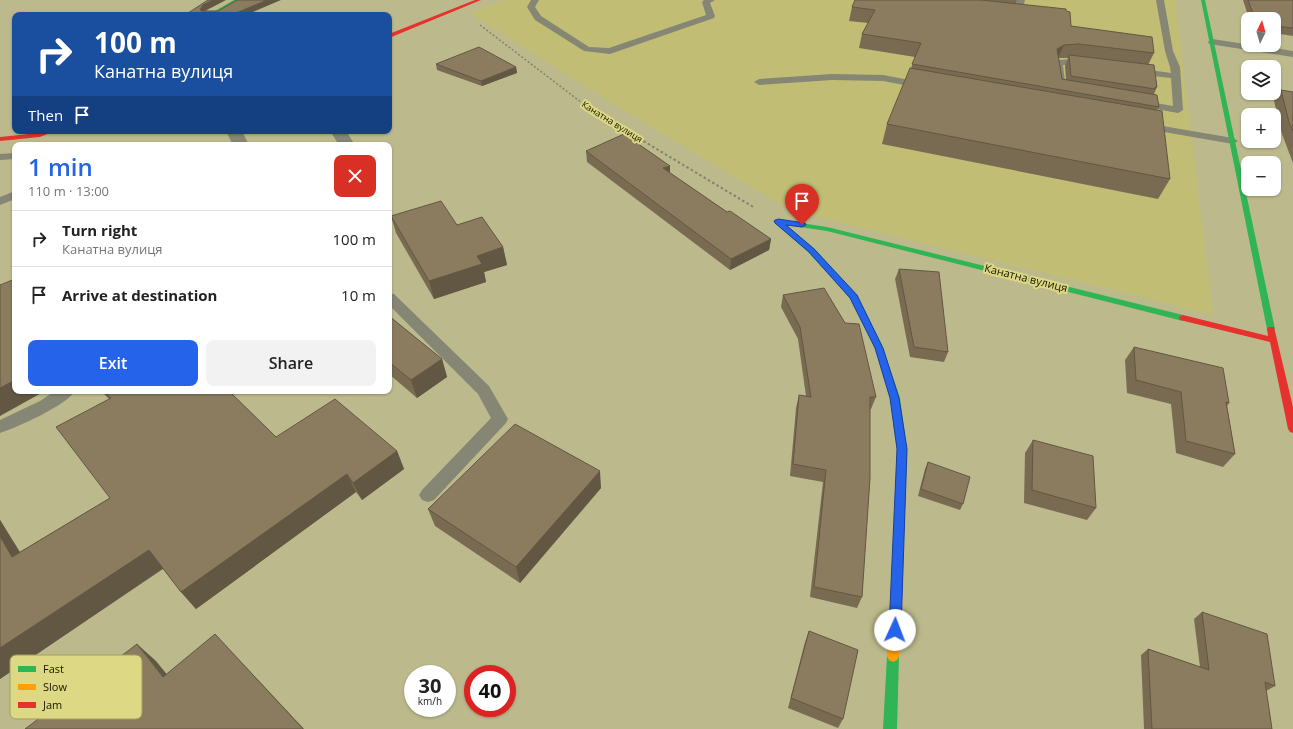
<!DOCTYPE html>
<meta charset="utf-8">
<style>
body{margin:0;font-family:"Open Sans",sans-serif;background:#f2f2f2;color:#222;height:100vh;display:flex;flex-direction:column;font-size:15px;white-space:nowrap}
*{box-sizing:border-box;margin:0}
p{font-size:13px;color:#767676}
.icon{flex:none;width:22px;height:22px;fill:none;stroke:currentColor;stroke-width:2;stroke-linecap:round;stroke-linejoin:round}
.map{position:relative;flex:1;overflow:hidden}
.drawer{position:absolute;left:12px;top:142px;width:380px;height:252px;display:flex;flex-direction:column;background:#fff;border-radius:8px;box-shadow:0 1px 3px #0004}
.drawer>*{flex:none}
.top-card{position:absolute;left:12px;top:12px;width:380px;height:122px;border-radius:8px;box-shadow:0 1px 3px #0004;background:#1a4fa0;color:#fff;overflow:hidden}
.needle{width:26px;rotate:5deg}
.tools{position:absolute;left:1241px;top:12px;display:grid;gap:8px}
.tools a{display:grid;place-items:center;width:40px;height:40px;border-radius:8px;background:#fff;box-shadow:0 1px 3px #0004;font-size:20px}
.speed{position:absolute;left:404px;top:665px;display:flex;gap:8px;font-size:20px;font-weight:700;text-align:center}
.speed>*{display:grid;place-content:center;width:52px;height:52px;border-radius:50%;background:#fff;box-shadow:0 1px 3px #0004;line-height:1}
.speed small{font-size:10px;font-weight:400}
.speed .limit{border:6px solid #d22;background:#fff;color:#111}
.pin{position:absolute;display:grid;place-items:center;width:34px;height:34px;color:#fff;margin:-41px -17px;border-radius:50% 50% 50% 0;rotate:-45deg;box-shadow:0 0 4px #0007}
.pin .icon{rotate:45deg}
.me{position:absolute;width:44px;margin:-22px;rotate:2deg;stroke-linejoin:round;filter:drop-shadow(0 0 3px #0008)}
.turn{display:flex;align-items:center;gap:14px;height:84px;padding:0 16px;font-size:18px}
.turn .icon{width:52px;height:52px;stroke-width:2.5}
.turn b{display:block;font-size:28px;line-height:34px}
.then{display:flex;align-items:center;height:38px;padding:0 16px;background:#0003;gap:8px;font-size:15px}
.round{display:grid;place-items:center;flex:none;width:42px;height:42px;border-radius:8px;background:#f2f2f2}
.head{display:flex;align-items:center;justify-content:space-between;height:68px;padding:0 16px}
h1{font-size:24px;font-weight:600;line-height:30px;color:#2563eb}
.action{display:flex;gap:8px;margin-top:auto;padding:8px 16px}
.action a{flex:1;height:46px;border-radius:8px;background:#2563eb;color:#fff;font-size:16px;font-weight:600;line-height:46px;text-align:center}
.action a+a{background:#f2f2f2;color:#222}
ul{padding:0;list-style:none}
li{display:flex;align-items:center;gap:12px;height:56px;padding:0 16px;border-top:1px solid #e0e0e0}
li div{flex:1}
li b{display:block;font-size:15px}
li em{font-style:normal}
.map>svg:first-child{display:block}
</style>
<div class="map">
<svg width="1293" height="729" viewBox="0 0 1293 729">
<rect width="100%" height="100%" fill="#bcba8c"/>
<!-- built -->
<path fill="#c1bd75" d="M506 0H1175L1213 315 790 210 605 99 470 13Z"/>
<g fill="none" stroke-linecap="round" stroke-linejoin="round">
<!-- path-far1 -->
<path stroke="#82816d" stroke-width="1.5" stroke-dasharray="2 2" stroke-linecap="butt" d="M480 25 590 109 607 119"/>
<!-- path -->
<path stroke="#82816d" stroke-width="2" stroke-dasharray="2.5 2.5" stroke-linecap="butt" d="M605 118 755 208"/>
<!-- lane -->
<path fill="#868674" fill-rule="evenodd" d="M531 0H539L535 7 541 16 589 47 609 48 706 15 702 2 704 0H715L710 3 715 16 714 18 610 54 584 51 535 20 527 7Z
M1017 0H1025L1021 17 1005 16V12H1014Z
M1156 0H1164L1173 51 1180 67 1183 110 1178 113 1139 106 1134 103 1139 100 1173 106 1171 78 1135 74 1130 71 1135 68 1171 73 1170 67 1165 51Z
M1212 39 1293 51V57L1209 44 1208 42Z
M1073 59 1088 62 1090 64 1085 67 1073 65H1063L1065 82 1063 84H1057L1053 63 1058 60Z
M832 74 883 75 925 83 930 86 925 89 883 81 832 80 759 85 754 82 759 79Z
M1145 123 1233 138 1238 141 1233 144 1141 128 1140 126 1141 124Z
M15 153V159L0 160V154Z
M15 191V199L0 205V197Z
M389 293 394 294 489 386 508 419 506 423 434 500 428 502 422 500 419 495 422 490 491 418 478 394 389 305Z
M55 391H75C67 405 16 428 0 433V420L40 401Z"/>
<!-- street -->
<path fill="#868674" fill-rule="evenodd" d="M226 131H242L249 145H233Z
M330 131H346L355 145H339Z"/>
<!-- fast -->
<path fill="#30b455" fill-rule="evenodd" d="M234 0H240L214 15H208Z
M1201 0H1205L1275 329 1271 332 1267 329Z
M775 219 827 227 1183 315 1187 318 1183 321 827 231 786 225 814 248 857 295 883 348 900 398 907 449 905 503 904 506 900 508 896 506 895 503 897 449 890 398 875 348 850 298 808 252 775 223Z
M893 650 897 652 899 656 897 729H883L887 656 889 652Z"/>
<!-- slow -->
<path fill="#ff9f0a" fill-rule="evenodd" d="M900 498 904 500 905 503 899 656 897 660 893 662 889 660 887 656 895 503 896 500Z"/>
<!-- jam -->
<path fill="#e5322d" fill-rule="evenodd" d="M475 0H481L389 38V34Z
M46 131H55L40 137 0 141V137L39 133Z
M1183 315 1268 336 1267 329 1268 327H1274L1293 407V433L1290 432 1288 429 1270 342 1180 320 1179 318 1180 316Z"/>
</g>
<!-- wall -->
<path fill="#786b52" fill-rule="evenodd" d="M855 0H1017L1016 4 1066 11 1071 26 1154 53 1148 65 1157 87 1154 94 1159 107 1157 110 1170 179 1158 199 882 144 887 124 911 68 915 57 859 48 862 34 868 23 849 21 852 7ZM1059 58H1068L1065 66 1066 80 1062 79Z
M1243 0H1293V36L1274 33V19H1249Z
M436 64 516 67 517 73 482 86 437 70Z
M1281 90 1293 92V163L1282 134 1274 101Z
M586 151 670 173 727 212 771 239 769 250 730 270 587 162Z
M391 216 457 225 503 247 507 265 484 272 486 282 434 299 396 233Z
M899 269 948 352 944 362 910 357 895 279Z
M783 295 876 397 871 409H870L862 597 857 608 810 597 823 482 790 476 796 408 799 395 806 396 798 339 781 307Z
M389 316 442 359 447 377 417 398 389 374Z
M1134 347 1229 403 1227 406 1235 454 1223 467 1176 453 1171 404 1127 393 1125 360Z
M101 391H229L276 437 397 451 404 469 362 500 356 492 196 609 181 592 163 569 0 679V520L20 552 110 498 109 399Z
M1033 440 1096 508 1087 520 1024 503 1025 453Z
M928 462 963 504 960 510 918 496 925 469Z
M601 488 520 583 435 526 428 509Z
M1202 612 1275 686 1266 691 1272 729H1144L1141 655 1148 649 1200 667 1194 619Z
M809 631 843 719 838 728 788 708 805 642Z"/>
<!-- shaded-wall -->
<path fill="#625742" d="M213 0H226L205 11 202 15 200 10 203 5Z
M267 0H281L246 15H231Z
M1064 45 1058 58 1057 49Z
M516 67 517 73 482 86 481 81Z
M670 166V176L663 168Z
M771 239 769 250 730 270 731 259Z
M503 247 507 265 484 272 486 282 434 299 429 281 477 256Z
M442 359 447 377 417 398 411 380Z
M15 380V391H45L0 416V388Z
M397 451 404 469 362 500 353 483Z
M600 471 601 488 520 583 516 567Z
M347 474 356 492 196 609 181 592Z
M0 520 33 574 12 557 0 536Z
M149 550 165 567 0 679V648Z
M215 634 231 651 304 729H303Z
M137 644 156 661 182 693 163 677Z"/>
<!-- building -->
<path fill="#8c7c5f" stroke="#625742" d="M208 0H213L203 5 200 10 202 11H218L237 0H267L231 15H185Z
M855 0H981L1066 9V11L1070 12 1071 26 1152 37 1154 53 1079 44 1064 45 1057 49 1062 79 1157 95 1159 107 912 64 921 43 862 34 875 10 852 7Z
M1248 0H1293V28L1274 26V19H1255Z
M479 47 516 67 481 81 436 64Z
M1069 55 1154 65 1157 87H1155V89L1071 76Z
M910 68 1162 111 1170 179 887 124Z
M1281 90 1293 92V131L1289 122Z
M624 134 670 166 663 168 727 212 730 211 771 239 731 259 586 151Z
M441 201 457 225 482 217 503 247 477 256 482 264 429 281 391 216Z
M899 269 939 272 948 352 914 347Z
M15 279V380L0 388V285Z
M824 288 845 323 859 324 876 397H870V478L862 597 814 587 826 470 793 464 799 395 811 397 800 327 783 295Z
M389 316 442 359 411 380 389 362Z
M1134 347 1223 368 1229 403 1226 402 1235 454 1186 441 1181 392 1136 380Z
M104 391H229L276 437 335 399 397 451 353 483 347 474 181 592 149 550 0 648V536L12 557 110 498 56 427 111 398Z
M515 424 600 471 516 567 428 509Z
M1033 440 1093 456 1096 508 1032 490Z
M928 462 970 477 963 504 921 489Z
M1202 612 1267 634 1275 686 1265 682 1272 729H1152L1148 649 1209 670Z
M809 631 858 650 843 719 791 698Z
M215 634 303 729H25L137 644 163 677Z"/>
<!-- route -->
<path fill="#2563eb" stroke="#184099" d="M778 219 805 223 806 225 802 227 786 225 814 249 857 295 883 348 899 398 907 449 901 630 899 634 895 636 890 634 889 630 897 449 890 398 875 348 850 298 809 252 775 223 774 221Z"/>
<g text-anchor="middle" stroke-width="4" stroke-linejoin="round" paint-order="stroke">
<!-- far-street labels -->
<g font-size="9" fill="#171500" stroke="#ddd884">
<text transform="translate(612 122) rotate(32)" y="3">Канатна вулиця</text>
</g>
<!-- street labels -->
<g font-size="11" fill="#171500" stroke="#ddd884">
<text transform="translate(1026 278) rotate(14)" y="4">Канатна вулиця</text>
</g>
</g>
<!-- legend -->
<rect x="10" y="655" width="132" height="64" rx="6" fill="#ddd884" stroke="#a29e5c" stroke-width="1"/>
<rect x="18" y="666" width="18" height="6" fill="#30b455"/>
<rect x="18" y="684" width="18" height="6" fill="#ff9f0a"/>
<rect x="18" y="702" width="18" height="6" fill="#e5322d"/>
<g font-size="11" fill="#171500">
<text x="43" y="673">Fast</text>
<text x="43" y="691">Slow</text>
<text x="43" y="709">Jam</text>
</g>
</svg>
<div class="tools">
<a><svg class="needle" viewBox="-14 -14 28 28"><path d="M0-13l5 13h-10z" fill="#e53935"/><path d="M0 13l5-13h-10z" fill="#767676"/></svg></a>
<a><svg class="icon" aria-label="layers" viewBox="0 0 24 24"><path d="M12 4l9 5-9 5-9-5zM3 14l9 5 9-5"/></svg></a>
<a>+</a>
<a>−</a>
</div>
<div class="speed"><div>30<small>km/h</small></div><div class="limit">40</div></div>
<div class="pin" style="left:802px;top:225px;background:#d93025"><svg class="icon" aria-label="arrive" viewBox="0 0 24 24"><path d="M6 21V4h12l-3 4 3 4H6"/></svg></div>
<svg class="me" style="left:895px;top:630px" viewBox="-20 -20 40 40"><circle r="19" fill="#fff"/><path d="M0-13L10 11 0 6-10 11z" fill="#2563eb"/></svg>
<div class="top-card">
<div class="turn"><svg class="icon" aria-label="right" viewBox="0 0 24 24"><path d="M7 20v-9h11M14 6l5 5-5 5"/></svg><div><b>100 m</b>Канатна вулиця</div></div>
<div class="then">Then<svg class="icon" aria-label="arrive" viewBox="0 0 24 24"><path d="M6 21V4h12l-3 4 3 4H6"/></svg></div>
</div>
<section class="drawer">
<div class="head"><div><h1>1 min</h1><p>110 m · 13:00</p></div><a class="round" style="background:#d93025;color:#fff"><svg class="icon" aria-label="close" viewBox="0 0 24 24"><path d="M6 6l12 12M18 6L6 18"/></svg></a></div>
<ul>
<li><svg class="icon" aria-label="right" viewBox="0 0 24 24"><path d="M7 20v-9h11M14 6l5 5-5 5"/></svg><div><b>Turn right</b><p>Канатна вулиця</p></div><em>100 m</em></li>
<li><svg class="icon" aria-label="arrive" viewBox="0 0 24 24"><path d="M6 21V4h12l-3 4 3 4H6"/></svg><div><b>Arrive at destination</b></div><em>10 m</em></li>
</ul>
<div class="action"><a>Exit</a><a>Share</a></div>
</section>
</div>
